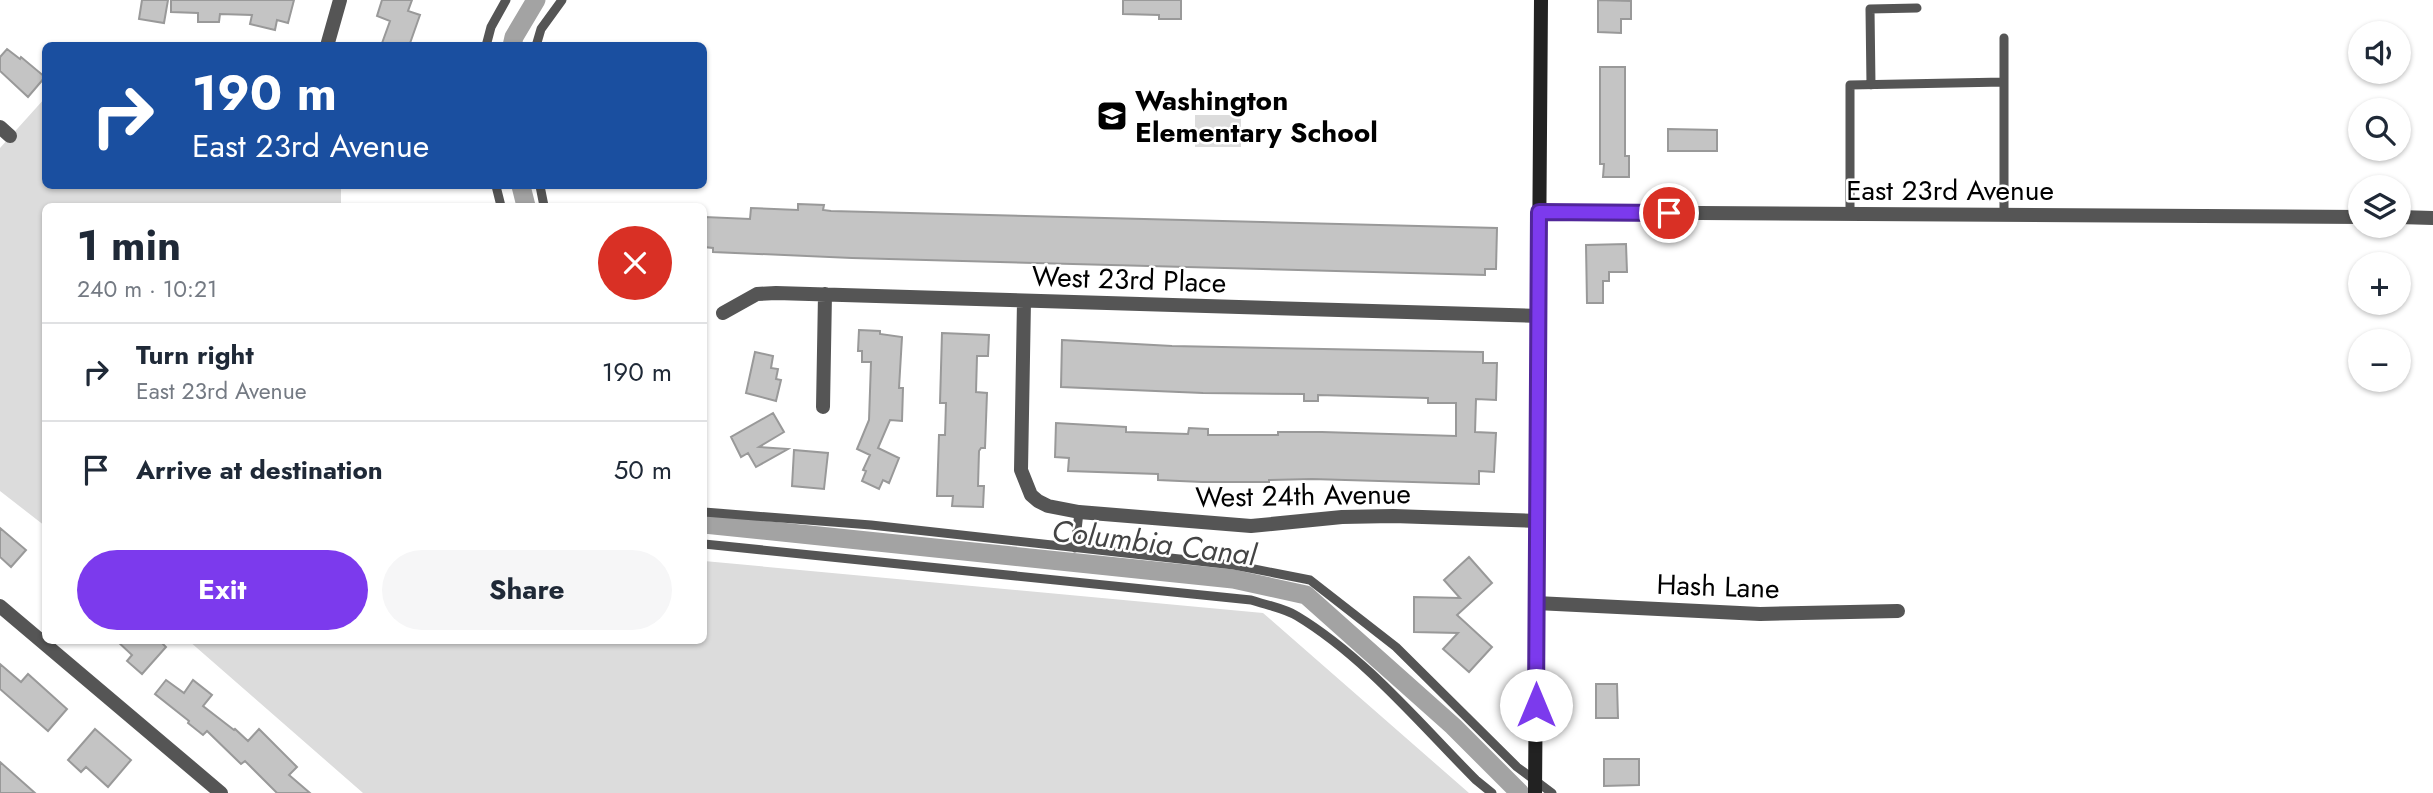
<!DOCTYPE html>
<meta charset="utf-8">
<style>
body{margin:0;font-family:Jost,sans-serif;background:#f6f6f7;color:#1f2937;height:100vh;display:flex;flex-direction:column;font-size:26px;white-space:nowrap}
*{box-sizing:border-box;margin:0}
p{font-size:23px;color:#747a83}
.icon{flex:none;width:38px;height:38px;fill:none;stroke:currentColor;stroke-width:2;stroke-linecap:round;stroke-linejoin:round}
.map{position:relative;flex:1;overflow:hidden}
.details{position:absolute;left:42px;top:203px;width:665px;height:441px;display:flex;flex-direction:column;background:#fff;border-radius:10px;box-shadow:0 2px 5px #0004}
.details>*{flex:none}
.hud{position:absolute;left:42px;top:42px;width:665px;height:147px;border-radius:10px;box-shadow:0 2px 5px #0004;background:#1a4fa0;color:#fff;overflow:hidden}
.buttons{position:absolute;left:2348px;top:21px;display:grid;gap:14px}
.buttons a{display:grid;place-items:center;width:63px;height:63px;border-radius:50%;background:#fff;box-shadow:0 2px 5px #0004;font-size:35px}
.pin{position:absolute;display:grid;place-items:center;width:60px;height:60px;color:#fff;margin:-30px;border:4px solid #fff;border-radius:50%;box-shadow:0 2px 7px #0007}
.me{position:absolute;width:77px;margin:-38px;rotate:0deg;stroke-linejoin:round;filter:drop-shadow(0 0 5px #0008)}
.turn{display:flex;align-items:center;gap:24px;height:147px;padding:0 35px;font-size:32px}
.turn .icon{width:91px;height:91px;stroke-width:2.5}
.turn b{display:block;font-size:49px;line-height:60px}
.round{display:grid;place-items:center;flex:none;width:74px;height:74px;border-radius:37px;background:#f6f6f7}
.summary{display:flex;align-items:center;justify-content:space-between;height:119px;padding:0 35px}
h1{font-size:42px;font-weight:700;line-height:52px}
.cta{display:flex;gap:14px;margin-top:auto;padding:14px 35px}
.cta a{flex:1;height:80px;border-radius:42px;background:#7c3aed;color:#fff;font-size:28px;font-weight:700;line-height:80px;text-align:center}
.cta a+a{background:#f6f6f7;color:#1f2937}
ul{padding:0;list-style:none}
li{display:flex;align-items:center;gap:21px;height:98px;padding:0 35px;border-top:2px solid #e0e1e3}
li div{flex:1}
li b{display:block;font-size:26px}
li em{font-style:normal}
.map>svg:first-child{display:block}
</style>
<div class="map">
<svg width="2433" height="793" viewBox="0 0 2433 793">
<rect width="100%" height="100%" fill="#fff"/>
<!-- green -->
<path fill="#dcdcdc" d="M45 98 46 186H341V206H46L45 526 0 491V148Z
M1195 115H1241V147H1195Z
M704 561 1263 613 1469 793H363L189 641 704 640Z"/>
<g fill="none" stroke-linecap="round" stroke-linejoin="round">
<!-- canal -->
<path stroke="#a3a3a3" stroke-width="19" d="M512 46 514 37 536 0
M521 186 526 206
M704 524 1233 579 1306 595 1453 726 1520 793"/>
</g>
<!-- building -->
<path fill="#c4c4c4" stroke="#999" stroke-width="2" d="M142 0H168L164 23 139 19Z
M171 0H294L288 23 277 20 275 30 250 24 252 15 220 14 219 22H198V13L171 12Z
M382 0H412L408 11 420 15 409 46H381L390 21 377 16Z
M1123 0H1181V19H1159V15L1123 14Z
M1598 0 1631 1V19H1621V33L1598 32Z
M7 49 20 59 21 57 45 77 28 97 0 71V57Z
M1600 67H1625V156H1629V177H1603L1604 164H1600Z
M1668 129 1717 130V151H1668Z
M798 204 824 205 823 210 831 211 1497 228 1496 269H1485V275L852 258 713 252V248L704 247 705 217 750 219 751 208 798 210Z
M1626 244 1627 272H1609V281H1603V303H1587L1586 245Z
M859 330 880 331V334L902 337 899 388H903L902 421 890 420 878 448 899 458 889 483 883 480 879 489 862 481 866 471 863 470 870 455 857 449 869 420 871 362H862V351H858Z
M942 333 989 335 988 356H977L976 392 987 393 985 448H981L979 451 978 486H984L983 507 952 506 953 496H937L939 435H945L946 403H940Z
M1062 340 1172 346 1483 352V363H1497L1496 400 1476 399 1475 432 1496 433 1494 472 1479 471V484L1312 479 1269 480V482H1202L1158 480V474L1068 471 1069 458 1055 457 1056 423 1126 427V432L1188 434 1189 428 1208 429V435H1278V432H1322L1456 436V403H1428V398L1318 395V401H1304V394L1203 393 1061 387Z
M755 352 773 356 771 368 778 369 776 379 781 380 776 401 746 393Z
M773 413 784 432 759 447 788 449 756 467 748 453 741 457 731 437Z
M794 450 828 453 824 489 792 486Z
M0 528 26 550 11 567 0 557Z
M1469 557 1492 583 1457 615 1492 647 1469 672 1443 649 1458 633 1414 632V597L1460 598 1444 580Z
M116 640H159L166 647 142 674 127 661 132 655Z
M0 664 21 682 28 674 67 709 48 731 0 689Z
M166 680 184 693 193 680 212 695 203 706 234 730 235 729 248 741 259 729 297 767 289 775 310 793H277L245 761 241 764 207 731 203 735 188 723 189 721 155 694Z
M1596 684H1617L1618 718H1596Z
M95 729 131 760 108 787 86 767 81 772 68 760Z
M1604 759H1639V785L1604 786Z
M0 762 35 793H0Z"/>
<g fill="none" stroke-linecap="round" stroke-linejoin="round">
<!-- lane -->
<path stroke="#555" stroke-width="9" d="M2004 38V82
M486 46 491 27 506 0
M536 46 541 29 562 0
M1871 85 1870 9 1917 8
M496 186 501 206
M540 186 544 206
M1850 214V85L2004 82V214
M704 512 871 525 1234 565 1310 580 1396 647 1517 767 1552 793
M704 544 1251 600C1266 605 1284 608 1297 616 1365 657 1421 725 1476 780L1492 793
M1075 548 1079 512"/>
<!-- street -->
<path stroke="#555" stroke-width="14" d="M327 46 340 0
M0 127 10 136
M1539 212 2361 217
M2399 217 2433 218
M1024 301 1021 470 1031 495 1038 501 1048 506 1079 512 1251 526 1342 517 1393 516 1537 521
M723 313 757 294 776 293 1539 316
M823 407 825 294
M1536 603 1760 614 1898 611
M0 606 221 793"/>
<!-- secondary -->
<path stroke="#222" stroke-width="14" d="M1535 793 1541 0"/>
</g>
<g fill="none" stroke-linecap="round" stroke-linejoin="round">
<!-- route casing -->
<g stroke="#51269a" stroke-width="18">
<path id="route" d="M1536 705 1539 212 1669 213"/>
</g>
<!-- route -->
<use href="#route" stroke="#7c3aed" stroke-width="12"/>
</g>
<!-- icons -->
<defs>
<g id="school-square" transform="scale(1.575)"><rect x="-9" y="-9" width="18" height="18" rx="4" fill="#000" stroke="#fff"/><path d="M0-5L7-2L0 1L-7-2ZM-4 1L0 2.5L4 1V4Q0 6-4 4Z" fill="#fff"/></g>
</defs>
<g fill-rule="evenodd">
<use href="#school-square" x="1112" y="116"/>
</g>
<g text-anchor="middle" stroke-width="5" stroke-linejoin="round" paint-order="stroke">
<!-- poi labels -->
<g font-size="28" font-weight="bold" fill="#000" stroke="#fff" text-anchor="start">
<text x="1135" y="110">Washington<tspan x="1135" dy="32">Elementary School</tspan></text>
</g>
<!-- street labels -->
<g font-size="28" fill="#000" stroke="#fff">
<text x="1950" y="200">East 23rd Avenue</text>
<text transform="translate(1129 279) rotate(2)" y="10">West 23rd Place</text>
<text transform="translate(1303 495) rotate(-1)" y="10">West 24th Avenue</text>
<text transform="translate(1718 586) rotate(2)" y="10">Hash Lane</text>
</g>
<!-- water labels -->
<g font-size="30" font-style="italic" fill="#444" stroke="#fff">
<text transform="translate(1154 543) rotate(7)" y="10">Columbia Canal</text>
</g>
</g>
</svg>
<div class="buttons">
<a><svg class="icon" aria-label="sound" viewBox="0 0 24 24"><path d="M4 9h4l5-4v14l-5-4H4zM17 9q2 3 0 6"/></svg></a>
<a><svg class="icon" aria-label="search" viewBox="0 0 24 24"><circle cx="10" cy="10" r="6"/><path d="M15 15l6 6"/></svg></a>
<a><svg class="icon" aria-label="layers" viewBox="0 0 24 24"><path d="M12 4l9 5-9 5-9-5zM3 14l9 5 9-5"/></svg></a>
<a>+</a>
<a>−</a>
</div>
<div class="pin" style="left:1669px;top:213px;background:#d93025"><svg class="icon" aria-label="arrive" viewBox="0 0 24 24"><path d="M6 21V4h12l-3 4 3 4H6"/></svg></div>
<svg class="me" style="left:1536px;top:705px" viewBox="-20 -20 40 40"><circle r="19" fill="#fff"/><path d="M0-13L10 11 0 6-10 11z" fill="#7c3aed"/></svg>
<div class="hud">
<div class="turn"><svg class="icon" aria-label="right" viewBox="0 0 24 24"><path d="M7 20v-9h11M14 6l5 5-5 5"/></svg><div><b>190 m</b>East 23rd Avenue</div></div>
</div>
<section class="details">
<div class="summary"><div><h1>1 min</h1><p>240 m · 10:21</p></div><a class="round" style="background:#d93025;color:#fff"><svg class="icon" aria-label="close" viewBox="0 0 24 24"><path d="M6 6l12 12M18 6L6 18"/></svg></a></div>
<ul>
<li><svg class="icon" aria-label="right" viewBox="0 0 24 24"><path d="M7 20v-9h11M14 6l5 5-5 5"/></svg><div><b>Turn right</b><p>East 23rd Avenue</p></div><em>190 m</em></li>
<li><svg class="icon" aria-label="arrive" viewBox="0 0 24 24"><path d="M6 21V4h12l-3 4 3 4H6"/></svg><div><b>Arrive at destination</b></div><em>50 m</em></li>
</ul>
<div class="cta"><a>Exit</a><a>Share</a></div>
</section>
</div>
